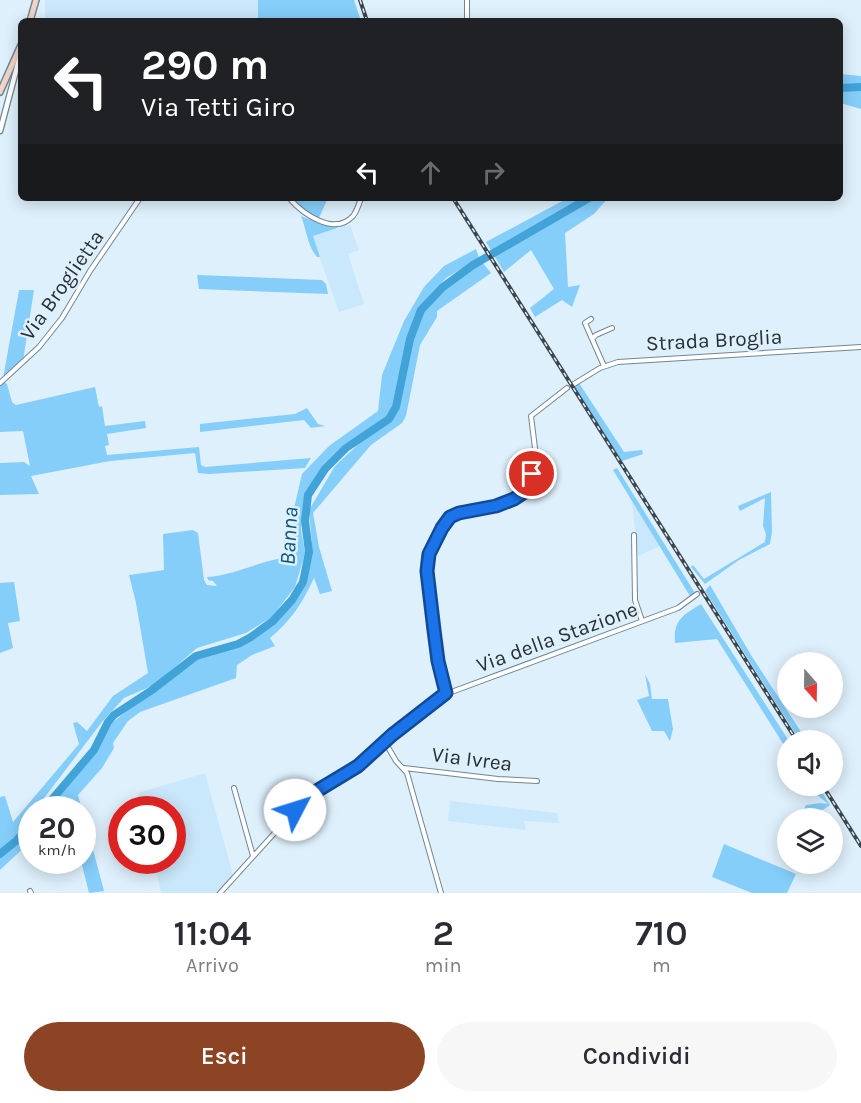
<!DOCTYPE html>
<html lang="it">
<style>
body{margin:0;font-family:Karla,sans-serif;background:#f7f7f7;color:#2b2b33;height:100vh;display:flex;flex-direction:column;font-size:22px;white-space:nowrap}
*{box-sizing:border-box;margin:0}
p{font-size:20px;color:#7c7c81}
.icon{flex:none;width:33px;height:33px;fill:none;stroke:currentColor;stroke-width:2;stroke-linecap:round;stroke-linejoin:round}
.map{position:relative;height:893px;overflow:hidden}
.sheet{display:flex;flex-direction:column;background:#fff;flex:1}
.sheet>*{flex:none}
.guide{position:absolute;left:18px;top:18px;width:825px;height:183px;border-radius:9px;box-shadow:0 3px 15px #0003;background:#202124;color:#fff;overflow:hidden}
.needle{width:39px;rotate:160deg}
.buttons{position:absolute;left:777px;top:652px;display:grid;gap:12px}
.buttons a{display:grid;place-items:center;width:66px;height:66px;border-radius:50%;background:#fff;box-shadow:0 3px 15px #0003;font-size:30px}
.speed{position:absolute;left:18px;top:796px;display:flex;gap:12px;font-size:30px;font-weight:700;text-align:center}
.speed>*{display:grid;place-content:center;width:78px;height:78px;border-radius:50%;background:#fff;box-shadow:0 3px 15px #0003;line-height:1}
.speed small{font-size:15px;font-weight:400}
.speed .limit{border:9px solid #d22;background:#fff;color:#111}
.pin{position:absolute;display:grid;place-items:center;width:51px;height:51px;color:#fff;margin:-26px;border:3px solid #fff;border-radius:50%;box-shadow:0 2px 6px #0007}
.me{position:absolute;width:66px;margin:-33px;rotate:50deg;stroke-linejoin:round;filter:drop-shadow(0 0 4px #0008)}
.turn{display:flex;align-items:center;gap:21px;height:126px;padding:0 24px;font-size:27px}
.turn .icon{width:78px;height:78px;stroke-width:2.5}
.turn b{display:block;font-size:42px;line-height:51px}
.lanes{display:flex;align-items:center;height:57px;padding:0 24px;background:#0003;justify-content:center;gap:30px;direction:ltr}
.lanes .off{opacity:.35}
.eta{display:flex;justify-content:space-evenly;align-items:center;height:102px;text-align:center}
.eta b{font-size:36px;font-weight:600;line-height:42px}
.cta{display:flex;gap:12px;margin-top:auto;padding:12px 24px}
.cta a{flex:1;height:69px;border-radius:36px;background:#8c4424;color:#fff;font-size:24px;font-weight:600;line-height:69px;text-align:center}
.cta a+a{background:#f7f7f7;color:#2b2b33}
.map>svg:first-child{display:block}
</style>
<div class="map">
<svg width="861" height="893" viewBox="0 0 861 893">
<rect width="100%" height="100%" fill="#def0fc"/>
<!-- built -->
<path fill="#cae8fb" d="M45 0H354L361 21H45Z
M346 224 347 226 350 225 359 250 348 254 364 304 339 312 312 236Z
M633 502 660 546 638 556 632 503Z
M205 773 233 875 217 893H161L154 861H172V810H142L138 793Z
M450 801 557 813 559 823 524 821 526 830 448 821Z"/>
<!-- green -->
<path fill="#85cefa" d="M258 0H354L361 21H258Z
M840 74 861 76V109L840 103Z
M293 198H328L319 218 307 214Z
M568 198H608L594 214 565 233 568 287 580 285 572 307 562 300 535 317 530 308 554 289 531 250 504 272 486 242Z
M301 216 321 224H336L337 228 313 236 320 257H317C307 245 307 231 301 216Z
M476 249 479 258 446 278 420 308 408 336 394 404 388 416 345 444 323 466 305 494 301 529 305 553 295 587 272 617 246 633 197 648 154 685 124 698 102 722 35 810H32L31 815 12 840 0 850V797L5 796 13 822 79 744 73 723 77 722 87 731 113 696 148 673 136 603 129 575 164 570 163 534 193 530 198 533 204 580 207 585 217 586 213 581 208 580 207 577C236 575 261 560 290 557L289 530 302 474 329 446 378 411 382 375 404 321 424 287 444 266Z
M482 262 491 273 437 311V317L420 345 406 416 402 423 371 445 313 513 319 547 332 591 320 594 314 578C303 602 291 621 270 638L275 646 252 655 237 665 236 678 140 712 128 721 113 743 114 748 102 768 78 795 82 810H67L66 807 63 810H45L96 749 112 723 143 698 162 686 186 666 207 654 255 639 276 622 294 603 304 584 311 555 312 544 309 510 335 466 363 440 391 421 398 407 412 341 422 314 443 289Z
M197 275 322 280 326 284 328 294 199 289Z
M19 290H34L23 361 3 378Z
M4 382 7 384 12 402 16 405 95 387 99 407 102 406 105 426 145 421 146 428 107 434 109 445 105 446 107 455 199 447 201 465 205 467 311 458 305 468 209 474 198 473 195 453 110 461 31 476 39 494 0 495V463L24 462 30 466 23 431 0 432V386Z
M579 383 624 452 642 450 643 454 622 461 574 386Z
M307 408 318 424 325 426 311 428 304 420 200 432V424L295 414Z
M617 468 695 593 690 596 613 470Z
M771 492 772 532 770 544 739 560 705 584 691 567 693 565 704 579 765 542 766 534 763 526 765 498 740 511 738 506Z
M14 582 20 621 8 623 13 648 0 653V583Z
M710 585 751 655 807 741H800L705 591Z
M701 604 789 741 787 750 717 639 675 643C673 620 683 615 701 604Z
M645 674 650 684 652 699H668L673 729 670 741 664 731H652L637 700 649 696Z
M810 786H818L830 805 814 816 812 819H799L806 805 820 803 828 804 816 794Z
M83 812 104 891 89 893 81 861H82Z
M31 827V841L0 870V857Z
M724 844 796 874 787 893H752L712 877Z"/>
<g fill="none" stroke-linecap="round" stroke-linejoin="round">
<!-- river -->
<path stroke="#42a3d8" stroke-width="8" d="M840 88 861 87
M43 810 94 750 108 722 114 715 152 690 196 656 238 644 251 637 273 621 292 600 303 582 309 552 305 521 308 495 325 469 346 448 389 419 396 407 410 339 421 310 443 287 473 265 589 198
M0 854 16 841 32 823"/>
<!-- minor casing -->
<g stroke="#718693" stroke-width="6">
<path id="minor" d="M467 0V21
M289 198C302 213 334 237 353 216 357 211 359 204 361 198
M591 319 585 323 604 366
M593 338 596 335 612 328
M0 383 39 347 62 318 90 271 140 198
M574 384 600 368 618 362 861 347
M634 535 635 600 642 621
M446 694 678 608 697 594
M385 742 396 761 407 773 441 893
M404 768 498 779 537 781
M234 788 253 856
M30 891 31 893
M220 893 300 805 326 785 358 767 392 735 446 694 437 653 427 560 442 528 450 517 459 513 496 506 518 496 525 490 532 474 536 456 531 416 567 388"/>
</g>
<!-- tertiary casing -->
<g stroke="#718693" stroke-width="7">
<path id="tertiary" d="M0 131 21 52"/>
</g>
<!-- secondary casing -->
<g stroke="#718693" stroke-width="8">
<path id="secondary" d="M30 21 36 0
M0 92 21 45"/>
</g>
<!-- minor -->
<use href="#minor" stroke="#fff" stroke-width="4"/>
<!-- tertiary -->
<use href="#tertiary" stroke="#fff" stroke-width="4.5"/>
<!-- secondary -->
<use href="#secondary" stroke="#f1d3c7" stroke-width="5"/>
<!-- rail casing -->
<g stroke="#3c464c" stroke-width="4">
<path id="rail" d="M360 0 367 21
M453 198 797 741
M823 786 861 846"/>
</g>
<!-- rail -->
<use href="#rail" stroke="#def0fc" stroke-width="1.5" stroke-dasharray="4.5" stroke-linecap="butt"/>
</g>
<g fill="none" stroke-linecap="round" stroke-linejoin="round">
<!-- route casing -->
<g stroke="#114b97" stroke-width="15">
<path id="route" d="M295 810 315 792 358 766 392 735 446 693 438 661 434 630 427 571 429 554 442 528 450 517 459 513 496 506 514 499 523 493 532 474"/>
</g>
<!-- route -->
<use href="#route" stroke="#1a73e8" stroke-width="10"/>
</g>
<g text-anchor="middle" stroke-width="5" stroke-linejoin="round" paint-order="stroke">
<!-- street labels -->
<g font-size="21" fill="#273035" stroke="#def0fc">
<text transform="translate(62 285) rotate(-55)" y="7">Via Broglietta</text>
<text transform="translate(714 340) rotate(-3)" y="7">Strada Broglia</text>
<text transform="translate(557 637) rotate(-20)" y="7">Via della Stazione</text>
<text transform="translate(472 759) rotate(7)" y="7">Via Ivrea</text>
</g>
<!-- water labels -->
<g font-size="22" font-style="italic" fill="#0d587c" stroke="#def0fc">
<text transform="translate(288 536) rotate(-87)" y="8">Banna</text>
</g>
</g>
</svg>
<div class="buttons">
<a><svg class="needle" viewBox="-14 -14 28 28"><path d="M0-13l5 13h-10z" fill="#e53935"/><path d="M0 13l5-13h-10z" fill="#7c7c81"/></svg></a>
<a><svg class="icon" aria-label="sound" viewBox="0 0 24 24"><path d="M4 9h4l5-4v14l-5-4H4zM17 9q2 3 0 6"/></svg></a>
<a><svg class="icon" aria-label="layers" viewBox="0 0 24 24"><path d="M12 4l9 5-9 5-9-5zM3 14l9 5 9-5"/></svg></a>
</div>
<div class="speed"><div>20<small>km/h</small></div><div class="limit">30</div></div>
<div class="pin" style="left:532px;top:474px;background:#d93025"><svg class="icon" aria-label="arrive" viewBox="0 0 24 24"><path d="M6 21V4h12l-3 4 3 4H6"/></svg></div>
<svg class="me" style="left:295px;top:810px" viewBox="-20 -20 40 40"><circle r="19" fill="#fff"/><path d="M0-13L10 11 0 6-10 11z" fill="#1a73e8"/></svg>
<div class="guide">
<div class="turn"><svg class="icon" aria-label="left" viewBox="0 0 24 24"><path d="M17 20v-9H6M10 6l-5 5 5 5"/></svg><div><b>290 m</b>Via Tetti Giro</div></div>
<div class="lanes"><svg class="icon" aria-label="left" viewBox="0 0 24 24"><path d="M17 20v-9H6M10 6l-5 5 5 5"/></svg><svg class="icon off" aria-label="ahead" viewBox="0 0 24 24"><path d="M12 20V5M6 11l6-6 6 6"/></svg><svg class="icon off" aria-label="right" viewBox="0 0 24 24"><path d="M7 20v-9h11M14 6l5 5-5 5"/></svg></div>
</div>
</div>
<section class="sheet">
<div class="eta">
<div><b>11:04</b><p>Arrivo</p></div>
<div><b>2</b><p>min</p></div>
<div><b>710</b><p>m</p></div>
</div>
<div class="cta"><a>Esci</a><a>Condividi</a></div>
</section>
